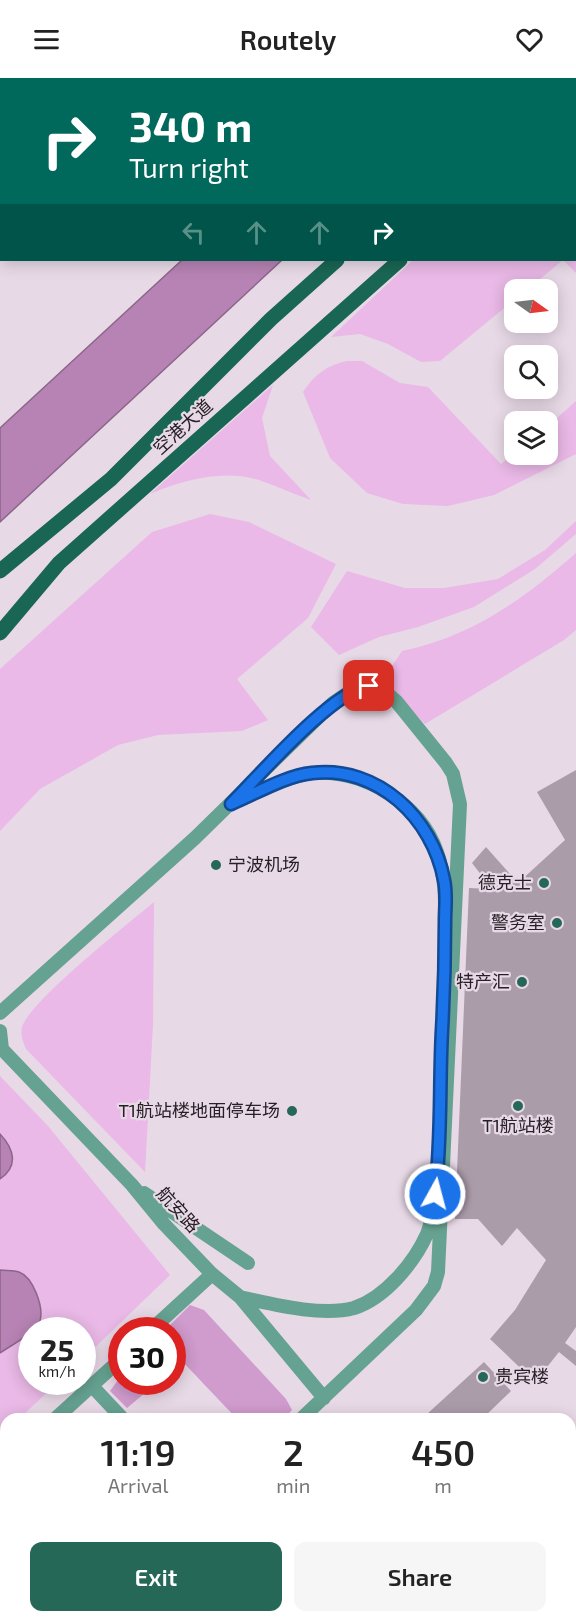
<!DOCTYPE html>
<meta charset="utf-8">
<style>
body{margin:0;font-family:"Exo 2","Noto Sans SC",sans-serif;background:#f6f6f6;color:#222;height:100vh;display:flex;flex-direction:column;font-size:22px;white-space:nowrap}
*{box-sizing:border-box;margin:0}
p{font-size:20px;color:#767676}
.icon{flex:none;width:33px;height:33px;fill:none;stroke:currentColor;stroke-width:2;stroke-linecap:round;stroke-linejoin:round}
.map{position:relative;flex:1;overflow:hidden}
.sheet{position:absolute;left:0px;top:1335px;width:576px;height:210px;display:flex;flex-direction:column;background:#fff;border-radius:18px 18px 0 0;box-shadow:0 3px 15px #0003}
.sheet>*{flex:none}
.guide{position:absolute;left:0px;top:0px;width:576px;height:183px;box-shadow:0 3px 15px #0003;background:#00695c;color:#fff;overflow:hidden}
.needle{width:39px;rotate:104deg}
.buttons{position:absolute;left:504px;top:201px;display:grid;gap:12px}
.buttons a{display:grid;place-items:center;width:54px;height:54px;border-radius:12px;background:#fff;box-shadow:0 3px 15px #0003;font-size:30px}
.speed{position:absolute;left:18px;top:1239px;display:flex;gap:12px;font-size:30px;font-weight:700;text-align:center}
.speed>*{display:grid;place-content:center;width:78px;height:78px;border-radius:50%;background:#fff;box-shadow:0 3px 15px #0003;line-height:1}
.speed small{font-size:15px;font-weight:400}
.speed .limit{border:9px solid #d22;background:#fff;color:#111}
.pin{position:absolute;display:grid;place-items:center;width:51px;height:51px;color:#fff;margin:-26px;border-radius:12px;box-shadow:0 3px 9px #0006}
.me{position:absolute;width:66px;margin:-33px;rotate:7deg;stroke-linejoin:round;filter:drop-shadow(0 0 4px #0008)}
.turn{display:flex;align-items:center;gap:21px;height:126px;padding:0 30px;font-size:27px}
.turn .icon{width:78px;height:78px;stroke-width:2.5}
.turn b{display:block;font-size:42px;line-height:51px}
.lanes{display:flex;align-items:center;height:57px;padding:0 30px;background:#0003;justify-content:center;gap:30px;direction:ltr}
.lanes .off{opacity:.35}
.eta{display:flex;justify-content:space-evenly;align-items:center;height:102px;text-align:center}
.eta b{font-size:36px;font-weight:600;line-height:42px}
.button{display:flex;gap:12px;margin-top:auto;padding:12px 30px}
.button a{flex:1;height:69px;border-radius:12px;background:#266857;color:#fff;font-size:24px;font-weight:600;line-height:69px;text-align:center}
.button a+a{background:#f6f6f6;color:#222}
header{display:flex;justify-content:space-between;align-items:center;height:78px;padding:0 30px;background:#fff;font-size:27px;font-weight:600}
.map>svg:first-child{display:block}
</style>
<header><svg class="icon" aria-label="menu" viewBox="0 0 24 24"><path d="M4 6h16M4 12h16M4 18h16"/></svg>Routely<svg class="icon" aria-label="heart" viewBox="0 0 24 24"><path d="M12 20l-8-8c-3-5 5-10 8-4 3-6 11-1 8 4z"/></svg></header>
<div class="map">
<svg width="576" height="1545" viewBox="0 0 576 1545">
<rect width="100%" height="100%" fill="#e8d9e7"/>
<!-- green -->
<path fill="#eab9e7" d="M576 32V195L563 182 528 211 514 212V222L440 283 421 284 388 266 360 256 331 259 413 182H574Z
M347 283H362L400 305 428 309 501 386 514 375 548 376V348L576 323V376L494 417 448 428 403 426 367 415 330 380 303 314C314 297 327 287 347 283Z
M273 307 262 340 270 378 311 422C294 416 276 408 259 402 223 391 183 402 150 416Z
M210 436 249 444 336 486 308 540 237 601 268 642 242 653 158 657 118 667 40 711 0 753V591L152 454Z
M576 443V456L535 491 474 529 418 549 379 559 339 577 311 549 347 493 405 510H444L498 501 545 472Z
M576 475V552L564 562 425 646 382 603 402 573C471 559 524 521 576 475Z
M154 824 153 947 145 1094 26 971C23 964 20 957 22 949 31 922 128 846 154 824Z
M0 998 48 1048 170 1197 83 1281 82 1252H32V1304H58L19 1341H6V1353L0 1359Z"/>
<!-- forest -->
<path fill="#d09bcd" d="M190 1227 204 1232 286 1321 292 1332 284 1341H237L182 1283 173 1291 172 1252H165Z
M121 1298 122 1304H158L127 1330 110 1313Z"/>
<!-- water -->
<path fill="#b783b4" stroke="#8c668a" stroke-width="1.5" d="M182 182H282L0 444V350Z
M0 1056C14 1071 19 1088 0 1101Z
M0 1192C6 1193 13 1192 19 1194 33 1199 44 1229 40 1243 35 1256 11 1267 0 1275Z"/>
<!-- building -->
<path fill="#ab9caa" d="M576 692V1249L565 1265 576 1273V1288L559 1274 535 1304 490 1261 515 1232 546 1182 517 1150 502 1168 478 1141H455L469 810 492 811 472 785 486 769 518 805 565 762 537 714Z
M484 1284 511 1313 482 1341H431L427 1336Z
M118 1539H144L150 1545H111Z
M165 1539H216L210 1545H170Z"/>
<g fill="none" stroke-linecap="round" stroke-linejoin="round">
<!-- minor -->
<path stroke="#66a291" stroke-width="14" d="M240 722C263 712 289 697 314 695 364 692 420 725 437 774 447 802 445 832 445 861
M0 935 195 760 333 625 357 609 382 611 396 623 446 685 453 696 460 726 438 1194 434 1208 416 1232 301 1341
M0 953 2 971
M2 971 132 1107 164 1146 212 1196 240 1219 324 1320
M144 1115 248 1185
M240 1219C272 1226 322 1239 354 1230 385 1220 414 1185 427 1156 433 1142 434 1125 436 1111
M151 1252 212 1196
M92 1308 123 1341
M55 1341 122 1280
M0 1392 6 1386
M81 1545 88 1539"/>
<!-- major -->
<path stroke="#1a6654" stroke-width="15" d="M531 2 533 0
M574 22 576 21
M0 493 111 401 271 241 337 182
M0 555 59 485 400 182"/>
</g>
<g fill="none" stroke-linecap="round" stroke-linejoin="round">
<!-- route casing -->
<g stroke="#114b97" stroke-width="15">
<path id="route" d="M369 608C333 612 260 697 231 726 257 715 285 698 312 695 378 687 433 741 444 802 447 815 445 830 445 843 445 880 444 916 442 952 439 1007 442 1062 435 1116"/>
</g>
<!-- route -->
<use href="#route" stroke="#1a73e8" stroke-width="10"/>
</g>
<!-- markers -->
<g fill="#266857" stroke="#e8d9e7" stroke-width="2">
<circle cx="216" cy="787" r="6"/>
<circle cx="544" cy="805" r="6"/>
<circle cx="557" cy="845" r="6"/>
<circle cx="522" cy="904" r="6"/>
<circle cx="518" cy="1028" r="6"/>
<circle cx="292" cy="1033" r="6"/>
<circle cx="483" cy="1299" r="6"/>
</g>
<g text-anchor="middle" stroke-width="4.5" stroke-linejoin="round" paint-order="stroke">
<!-- street labels -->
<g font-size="18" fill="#272127" stroke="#e8d9e7">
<text transform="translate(183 349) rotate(-42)" y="6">空港大道</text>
<text transform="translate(178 1132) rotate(48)" y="6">航安路</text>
</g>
<!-- poi labels -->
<g font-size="18" fill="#272127" stroke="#e8d9e7" text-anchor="end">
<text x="228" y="793" text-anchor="start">宁波机场</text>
<text x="532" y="811">德克士</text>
<text x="545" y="851">警务室</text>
<text x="510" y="910">特产汇</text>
<text x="280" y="1039">T1航站楼地面停车场</text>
<text x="518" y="1054" text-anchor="middle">T1航站楼</text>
<text x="495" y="1305" text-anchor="start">贵宾楼</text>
</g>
</g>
</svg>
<div class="buttons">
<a><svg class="needle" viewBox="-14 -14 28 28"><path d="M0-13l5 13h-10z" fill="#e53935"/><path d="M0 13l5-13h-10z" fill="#767676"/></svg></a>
<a><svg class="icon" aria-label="search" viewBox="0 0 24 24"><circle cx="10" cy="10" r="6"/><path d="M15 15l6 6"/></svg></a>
<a><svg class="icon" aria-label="layers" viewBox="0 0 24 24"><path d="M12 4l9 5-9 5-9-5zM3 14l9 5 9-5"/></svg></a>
</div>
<div class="speed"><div>25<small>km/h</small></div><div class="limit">30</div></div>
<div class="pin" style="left:369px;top:608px;background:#d93025"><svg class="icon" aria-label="arrive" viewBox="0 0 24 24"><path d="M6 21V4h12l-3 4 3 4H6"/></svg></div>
<svg class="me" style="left:435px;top:1116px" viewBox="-20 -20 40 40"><circle r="17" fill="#1a73e8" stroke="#fff" stroke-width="3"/><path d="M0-11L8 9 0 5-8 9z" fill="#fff"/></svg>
<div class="guide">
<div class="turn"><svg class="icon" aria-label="right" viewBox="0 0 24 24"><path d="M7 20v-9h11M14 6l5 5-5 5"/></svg><div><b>340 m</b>Turn right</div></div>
<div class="lanes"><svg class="icon off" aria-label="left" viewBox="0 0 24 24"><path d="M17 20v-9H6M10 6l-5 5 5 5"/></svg><svg class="icon off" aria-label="ahead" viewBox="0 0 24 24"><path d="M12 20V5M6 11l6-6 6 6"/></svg><svg class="icon off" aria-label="ahead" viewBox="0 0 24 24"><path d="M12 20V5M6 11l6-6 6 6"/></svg><svg class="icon" aria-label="right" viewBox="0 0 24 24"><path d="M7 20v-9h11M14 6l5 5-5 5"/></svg></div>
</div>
<section class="sheet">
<div class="eta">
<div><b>11:19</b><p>Arrival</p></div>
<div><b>2</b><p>min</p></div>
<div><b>450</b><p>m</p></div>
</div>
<div class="button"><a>Exit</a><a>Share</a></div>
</section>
</div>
